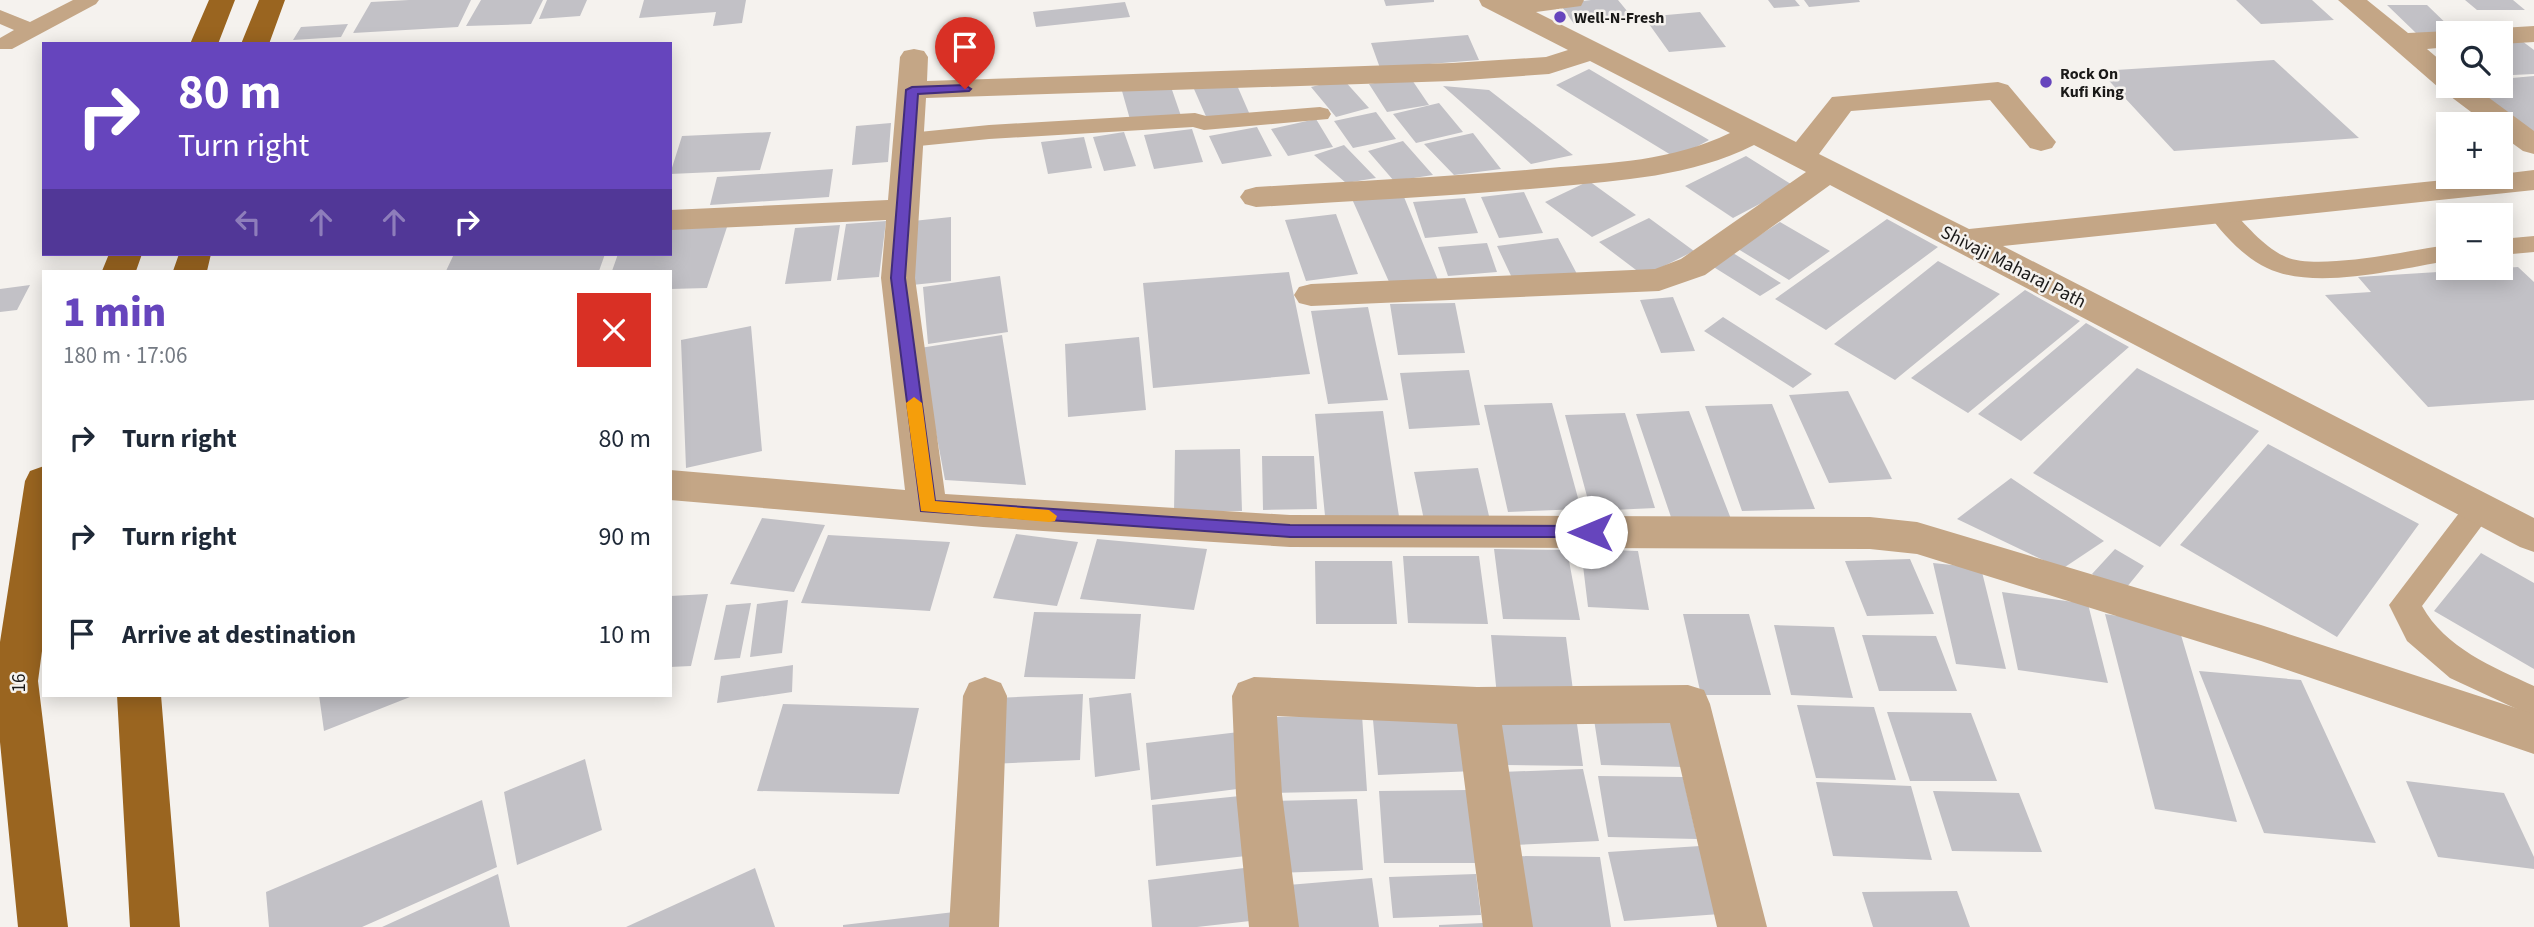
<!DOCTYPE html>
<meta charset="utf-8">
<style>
body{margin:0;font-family:"Source Sans 3",sans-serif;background:#f2f2f3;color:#1f2937;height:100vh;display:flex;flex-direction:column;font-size:26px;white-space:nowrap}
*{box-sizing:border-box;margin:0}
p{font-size:23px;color:#747a83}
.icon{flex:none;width:38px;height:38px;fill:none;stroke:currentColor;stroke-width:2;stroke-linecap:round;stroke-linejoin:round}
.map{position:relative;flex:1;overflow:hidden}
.drawer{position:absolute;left:42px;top:270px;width:630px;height:427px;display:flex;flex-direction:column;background:#fff;border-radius:0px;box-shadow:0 4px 18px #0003}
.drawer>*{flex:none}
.hud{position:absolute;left:42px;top:42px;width:630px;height:214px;border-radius:0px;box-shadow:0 4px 18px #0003;background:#6645bd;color:#fff;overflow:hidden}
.fabs{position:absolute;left:2436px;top:21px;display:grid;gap:14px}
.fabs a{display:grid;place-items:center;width:77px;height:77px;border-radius:0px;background:#fff;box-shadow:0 4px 18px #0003;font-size:35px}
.pin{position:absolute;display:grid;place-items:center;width:60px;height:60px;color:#fff;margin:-72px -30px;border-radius:50% 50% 50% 0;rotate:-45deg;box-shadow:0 0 7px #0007}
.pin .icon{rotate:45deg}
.me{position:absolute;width:77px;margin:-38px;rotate:270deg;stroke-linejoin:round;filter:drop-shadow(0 0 5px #0008)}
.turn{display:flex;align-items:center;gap:24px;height:147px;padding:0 21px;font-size:32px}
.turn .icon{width:91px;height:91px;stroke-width:2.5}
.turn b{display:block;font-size:49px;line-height:60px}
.lanes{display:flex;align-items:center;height:66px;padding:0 21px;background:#0003;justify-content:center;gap:35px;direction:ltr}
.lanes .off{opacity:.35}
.round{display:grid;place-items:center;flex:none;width:74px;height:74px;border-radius:0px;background:#f2f2f3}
.summary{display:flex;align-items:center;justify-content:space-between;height:119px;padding:0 21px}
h1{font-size:42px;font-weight:800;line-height:52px;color:#6645bd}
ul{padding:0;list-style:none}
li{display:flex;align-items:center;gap:21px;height:98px;padding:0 21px}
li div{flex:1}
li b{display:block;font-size:26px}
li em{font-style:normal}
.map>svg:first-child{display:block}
</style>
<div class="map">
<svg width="2534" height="927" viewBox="0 0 2534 927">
<rect width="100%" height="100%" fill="#f5f2ee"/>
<!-- building -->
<path fill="#c2c1c6" d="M409 0H471L458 27 353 33 371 2Z
M481 0H543L531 24 466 26Z
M547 0H587L580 16 539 19Z
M644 0H746L742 23 713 26 716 12 639 18Z
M1384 0H1434V2L1386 6Z
M1591 0H1618L1632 17 1574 24 1560 4Z
M1768 0H1795L1800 6 1774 8Z
M1804 0H1859L1860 2 1809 7Z
M2236 0H2312L2334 20 2261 24Z
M2465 0H2513L2525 10H2477Z
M1125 2 1130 17 1036 27 1033 12Z
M2387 5H2427L2456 33H2416Z
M1700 12 1726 47 1669 52 1644 17Z
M348 24 341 37 293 40 301 27Z
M1468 35 1479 60 1380 68 1371 43Z
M2522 41 2534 50V74L2513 75 2501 66V43Z
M2274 60 2359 138 2174 151 2100 71Z
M1589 69 1709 140 1676 158 1556 85Z
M2534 76V136L2469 86H2501V79Z
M1410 77 1429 105 1387 112 1369 84Z
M1343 79 1369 108 1336 117 1311 87Z
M1236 83 1250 115 1208 121 1194 89Z
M1170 84 1181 116 1131 123 1122 91Z
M1443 86 1489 90 1573 155 1531 164Z
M1439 103 1463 132 1416 143 1393 114Z
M1376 112 1396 139 1353 148 1334 121Z
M1316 119 1333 147 1288 156 1271 129Z
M891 123 888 162 852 165 856 126Z
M1257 127 1272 156 1222 164 1209 136Z
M1192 129 1203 162 1154 169 1144 135Z
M771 132 760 170 670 174 682 136Z
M1124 132 1136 166 1104 171 1093 137Z
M1473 133 1501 169 1454 175 1424 144Z
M1084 137 1092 168 1048 174 1041 142Z
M1403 141 1433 175 1394 181 1368 151Z
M1344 145 1376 178 1346 183 1314 155Z
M1746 156 1794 186 1733 218 1685 186Z
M833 169 829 197 710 205 717 177Z
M1589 181 1636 215 1592 237 1545 202Z
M1524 192 1543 233 1499 238 1481 197Z
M1404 197 1438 280 1390 284 1352 199Z
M1465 198 1478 233 1425 238 1413 202Z
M1336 214 1358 274 1306 281 1285 220Z
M951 217V281L912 285 913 221Z
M1649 218 1694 251 1644 276 1599 242Z
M1887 219 1938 247 1826 330 1775 299Z
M886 221 879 277 837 280 846 224Z
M1780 222 1830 251 1789 280 1738 249Z
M840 225 831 281 785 284 795 228Z
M727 227 707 288 670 289V271H612L618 254H670V229Z
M1558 238 1577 274 1514 282 1497 246Z
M1487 243 1497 272 1448 276 1438 247Z
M1733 253 1781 283 1760 296 1712 266Z
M454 254H605L599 271H446Z
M1938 261 2000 294 1895 380 1834 344Z
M2518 267 2534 282V400L2428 407 2325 295 2371 292 2358 277Z
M1289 272 1310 374 1153 388 1143 283Z
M1000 276 1008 332 928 344 923 287Z
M30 285 17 310 0 312V289Z
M2025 290 2080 321 1968 413 1911 378Z
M1673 297 1695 351 1661 353 1640 300Z
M1455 303 1465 353 1398 355 1390 304Z
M1368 307 1388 400 1328 404 1311 311Z
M1723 317 1812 374 1793 388 1704 331Z
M2086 323 2129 347 2021 441 1978 414Z
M751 326 762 451 686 468 681 340Z
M1002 335 1026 485 945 480 920 348Z
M1139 337 1146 410 1068 417 1065 344Z
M2137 368 2259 431 2160 547 2033 473Z
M1469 370 1480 425 1409 429 1400 373Z
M1848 391 1892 479 1829 483 1789 395Z
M1552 403 1581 509 1508 512 1484 405Z
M1772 404 1815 509 1742 511 1705 406Z
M1383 411 1400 523 1326 526 1315 414Z
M1689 411 1731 519 1673 523 1636 414Z
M1625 413 1655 508 1591 511 1565 415Z
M2268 444 2419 524 2337 637 2180 545Z
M1240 449 1242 511 1174 512 1175 450Z
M1262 456H1314L1317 509 1263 510Z
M1478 468 1489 516 1424 520 1414 472Z
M2011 478 2104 541 2062 569 1957 519Z
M762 518 825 525 794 592 730 584Z
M1016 534 1078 542 1057 606 993 598Z
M828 535 950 542 930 611 801 603Z
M1097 539 1207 549 1194 610 1080 599Z
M1494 549 1567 550 1580 620 1503 619Z
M1581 549 1638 551 1649 610 1588 607Z
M2115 549 2144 566 2122 593 2092 574Z
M2481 553 2534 583V669L2434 611Z
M1403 556H1479L1488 624 1408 623Z
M1910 559 1934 614 1867 616 1845 561Z
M1315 561H1392L1397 624H1316Z
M1933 563 1981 568 2006 669 1956 664Z
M2002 592 2088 604 2108 683 2018 670Z
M708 594 691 666 670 667V596Z
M788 600 782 653 750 657 757 604Z
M751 603 740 658 714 660 726 605Z
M1034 612 1141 614 1135 679 1024 677Z
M1683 614H1749L1771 695H1701Z
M2105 614 2178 625 2237 822 2155 809Z
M1774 625 1834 627 1853 698 1791 695Z
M1491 635 1566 637 1574 698 1497 696Z
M1862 635 1936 636 1957 691H1879Z
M793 665 792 692 717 703 721 676Z
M2199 671 2301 680 2376 843 2264 833Z
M1131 693 1140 770 1095 777 1089 698Z
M1083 694 1080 760 990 764 995 698Z
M319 695H410V697L324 731Z
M783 704 919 708 899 794 757 791Z
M1797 705 1874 707 1896 780 1816 778Z
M1465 706 1475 771 1378 775 1372 709Z
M1887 712 1971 713 1997 781H1910Z
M1593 713 1674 715 1684 767 1601 765Z
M1362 715 1367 791 1269 793 1267 717Z
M1500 716 1576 717 1583 766 1506 765Z
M1239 732 1245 788 1151 800 1146 743Z
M585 759 602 830 517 865 504 792Z
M1583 769 1599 841 1513 845 1501 772Z
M1598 776 1683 777 1697 839 1608 837Z
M2406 781 2504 793 2534 857V869L2438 857Z
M1816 782 1911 786 1932 860 1833 856Z
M1468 790 1476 863H1384L1379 791Z
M1933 791 2019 793 2042 852 1952 851Z
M1240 796 1246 856 1156 866 1152 805Z
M1357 799 1363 870 1275 873 1271 801Z
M482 800 497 867 362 927H269L266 892Z
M1700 846 1720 914 1624 921 1608 852Z
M1515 856 1600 857 1611 927H1524Z
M1252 867 1259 920 1197 927H1152L1148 880Z
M755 868 775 927H626Z
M498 874 510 927H382Z
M1476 874 1481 915 1393 918 1389 877Z
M1372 878 1379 927H1292L1288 885Z
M1957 891 1970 927H1873L1862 892Z
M963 911 962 927H843V925Z
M1483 923V927H1439V925Z"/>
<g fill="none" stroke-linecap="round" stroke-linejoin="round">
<!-- service -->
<path fill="#c4a686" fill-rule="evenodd" d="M73 0H99L96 4 12 49H0V38L14 30 0 24V10L30 22Z
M1320 107 1328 109 1331 114 1328 119 1204 130 1193 127 989 139 909 147 901 145 897 140 901 135 909 133 989 125 1195 113 1206 116Z
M2220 205 2229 208C2246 224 2263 247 2286 257 2319 271 2411 250 2448 245V261C2397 269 2315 291 2267 268 2245 258 2221 233 2208 213L2211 208Z
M2534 236V252L2501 255V239Z
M2480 496 2491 500 2495 508 2422 606C2445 648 2493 667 2534 686V717L2450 678 2407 641 2389 605 2469 500Z"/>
<!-- minor -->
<path fill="#c4a686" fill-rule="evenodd" d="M1479 0H1584L1581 6 1536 12 1796 142 1832 97 1998 82 2008 85 2056 142 2052 148 2041 151 2030 148 1990 100 1851 111 1819 154 1969 229 2473 177H2501V174L2534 170V190L2003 246 2534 518V552L2520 547 1830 185 1705 275 1659 291 1311 306 1299 303 1294 295 1299 287 1311 284 1655 269 1681 259 1806 172 1754 145C1690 177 1622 180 1553 187 1454 196 1355 201 1256 207L1245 204 1240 197 1245 190 1256 187C1354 181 1451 177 1549 168 1612 163 1672 161 1730 133L1590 61 1549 74 1452 81 926 98 915 278 945 494 1290 515 1870 517 1917 522 2261 625 2534 714V754L2261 661 1917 554 1870 549 1290 547 983 527 670 500V470L905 490 881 278 886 220 670 230V210L888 200 900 57 904 51 914 49 924 51 928 57 927 81 1452 63 1546 57 1568 50 1482 6Z
M2338 0H2367L2408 33 2448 31 2458 33H2448V47L2427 49 2448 67V86H2473L2534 131V154L2523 151 2501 135V124H2487L2438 87Z
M2534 26V42L2501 44V33H2489L2501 28Z
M985 677 1001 683 1007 696 999 927H949L963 696 969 683Z
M1254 677 1477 687 1688 685 1704 690 1710 704 1767 927H1717L1670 723 1502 725 1533 927H1483L1457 724 1277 716 1282 794 1299 927H1249L1236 794 1232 696 1238 683Z"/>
<!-- primary -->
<path fill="#9a6520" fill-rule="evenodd" d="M209 0H235L218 44H190Z
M259 0H285L269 44H241Z
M109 254H142L136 271H102Z
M179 254H211L207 271H173Z
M44 466V636L38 681 68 927H18L0 742V642L25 481 30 471Z
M117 695H161L180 927H130Z"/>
</g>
<!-- route -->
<path fill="#6645bd" stroke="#422d7b" stroke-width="2" d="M965 85 971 89 969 91 918 94 905 278 935 501 1290 525 1591 526 1597 528 1599 532 1597 537H1290L921 511 891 278 906 90 912 87Z"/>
<!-- slow -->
<path fill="#f59e0b" d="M914 397 922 403 935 501 1049 510 1057 516 1055 521 1049 522 921 511 906 403Z"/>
<!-- markers -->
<g fill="#6645bd" stroke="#f5f2ee" stroke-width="2.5">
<circle cx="1560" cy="17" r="7"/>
<circle cx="2046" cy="82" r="7"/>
</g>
<g text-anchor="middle" stroke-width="5" stroke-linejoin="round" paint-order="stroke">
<!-- far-poi labels -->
<g font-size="16" font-weight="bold" fill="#1a1918" stroke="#f5f2ee" text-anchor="start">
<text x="1574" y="23">Well-N-Fresh</text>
<text x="2060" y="79">Rock On<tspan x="2060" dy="18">Kufi King</tspan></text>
</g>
<!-- street labels -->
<g font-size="19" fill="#1a1918" stroke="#f5f2ee">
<text transform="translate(2014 266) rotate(27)" y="7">Shivaji Maharaj Path</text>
<text transform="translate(18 683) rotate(-90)" y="7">16</text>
</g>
</g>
</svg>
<div class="fabs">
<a><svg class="icon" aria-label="search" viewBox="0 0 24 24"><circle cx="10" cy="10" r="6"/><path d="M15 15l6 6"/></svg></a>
<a>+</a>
<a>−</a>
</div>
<div class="pin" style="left:965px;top:89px;background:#d93025"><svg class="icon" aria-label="arrive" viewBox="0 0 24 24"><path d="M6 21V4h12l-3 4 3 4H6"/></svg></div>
<svg class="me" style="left:1591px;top:532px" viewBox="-20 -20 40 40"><circle r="19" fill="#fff"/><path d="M0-13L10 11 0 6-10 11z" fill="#6645bd"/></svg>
<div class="hud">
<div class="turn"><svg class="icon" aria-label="right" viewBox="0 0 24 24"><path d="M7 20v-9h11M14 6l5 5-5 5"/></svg><div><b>80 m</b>Turn right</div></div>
<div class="lanes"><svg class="icon off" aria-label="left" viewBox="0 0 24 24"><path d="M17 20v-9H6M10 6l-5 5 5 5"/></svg><svg class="icon off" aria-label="ahead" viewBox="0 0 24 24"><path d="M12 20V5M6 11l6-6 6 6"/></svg><svg class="icon off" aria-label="ahead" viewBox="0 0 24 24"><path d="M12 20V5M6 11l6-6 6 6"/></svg><svg class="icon" aria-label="right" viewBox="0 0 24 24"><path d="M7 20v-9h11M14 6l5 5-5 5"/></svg></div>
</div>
<section class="drawer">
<div class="summary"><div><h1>1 min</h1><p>180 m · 17:06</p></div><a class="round" style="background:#d93025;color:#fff"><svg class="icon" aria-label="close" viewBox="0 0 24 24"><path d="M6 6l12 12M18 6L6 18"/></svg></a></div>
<ul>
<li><svg class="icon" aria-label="right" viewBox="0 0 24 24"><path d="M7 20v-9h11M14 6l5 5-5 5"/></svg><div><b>Turn right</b></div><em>80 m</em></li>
<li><svg class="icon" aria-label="right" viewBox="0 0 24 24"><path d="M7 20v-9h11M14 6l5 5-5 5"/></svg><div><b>Turn right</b></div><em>90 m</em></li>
<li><svg class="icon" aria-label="arrive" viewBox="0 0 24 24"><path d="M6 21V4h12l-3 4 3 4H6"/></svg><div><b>Arrive at destination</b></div><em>10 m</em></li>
</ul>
</section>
</div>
